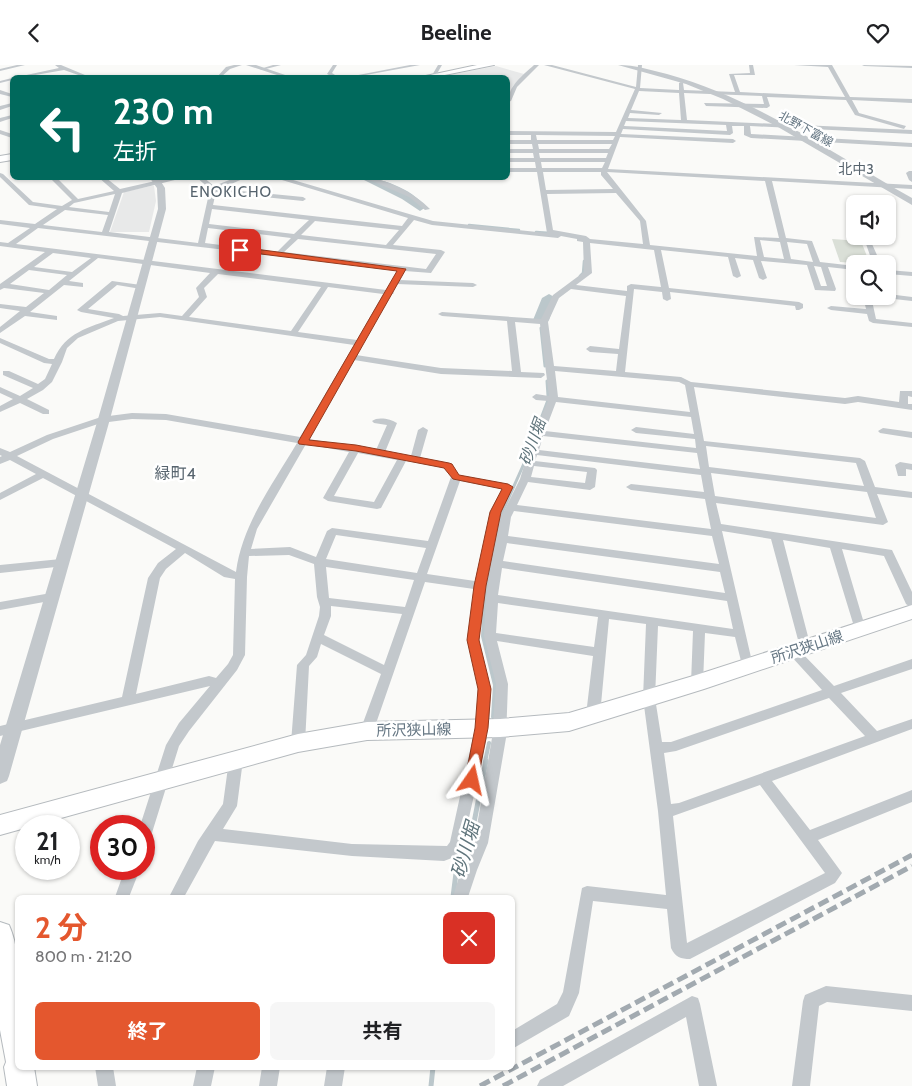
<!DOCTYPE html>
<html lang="ja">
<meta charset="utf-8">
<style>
body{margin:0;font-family:Cabin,"Noto Sans JP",sans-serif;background:#f6f6f6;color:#202124;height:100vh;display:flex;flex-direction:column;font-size:19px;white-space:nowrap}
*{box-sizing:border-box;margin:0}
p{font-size:16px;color:#757577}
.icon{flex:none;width:28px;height:28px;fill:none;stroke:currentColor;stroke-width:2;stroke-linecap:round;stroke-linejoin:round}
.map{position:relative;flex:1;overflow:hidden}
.details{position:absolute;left:15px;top:830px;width:500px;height:175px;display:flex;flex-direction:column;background:#fff;border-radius:8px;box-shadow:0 1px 4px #0004}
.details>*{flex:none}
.banner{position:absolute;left:10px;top:10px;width:500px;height:105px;border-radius:8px;box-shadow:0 1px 4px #0004;background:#00695c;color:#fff;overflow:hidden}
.controls{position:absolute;left:846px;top:130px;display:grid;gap:10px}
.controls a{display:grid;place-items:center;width:50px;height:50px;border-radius:8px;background:#fff;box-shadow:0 1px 4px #0004;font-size:25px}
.speed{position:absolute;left:15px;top:750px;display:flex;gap:10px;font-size:25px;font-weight:700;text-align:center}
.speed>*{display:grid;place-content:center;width:65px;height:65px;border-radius:50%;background:#fff;box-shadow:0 1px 4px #0004;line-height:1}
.speed small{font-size:12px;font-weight:400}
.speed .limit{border:8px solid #d22;background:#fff;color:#111}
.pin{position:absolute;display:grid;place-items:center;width:42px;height:42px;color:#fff;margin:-21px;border-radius:10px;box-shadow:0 2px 8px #0006}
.me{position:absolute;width:55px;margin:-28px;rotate:11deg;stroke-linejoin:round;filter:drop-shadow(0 0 4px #0008)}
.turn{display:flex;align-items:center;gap:18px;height:105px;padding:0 20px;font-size:22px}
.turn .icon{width:65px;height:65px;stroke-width:2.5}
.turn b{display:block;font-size:35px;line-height:42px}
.round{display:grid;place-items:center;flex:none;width:52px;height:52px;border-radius:8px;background:#f6f6f6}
.overview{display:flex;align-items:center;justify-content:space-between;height:85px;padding:0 20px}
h1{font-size:30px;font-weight:700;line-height:38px;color:#e4572e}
.button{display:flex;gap:10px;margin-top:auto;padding:10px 20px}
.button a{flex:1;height:58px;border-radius:8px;background:#e4572e;color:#fff;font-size:20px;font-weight:700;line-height:58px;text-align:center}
.button a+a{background:#f6f6f6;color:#202124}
header{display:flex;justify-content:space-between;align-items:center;height:65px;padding:0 20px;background:#fff;font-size:22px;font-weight:700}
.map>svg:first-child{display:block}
</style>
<header><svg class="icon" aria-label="back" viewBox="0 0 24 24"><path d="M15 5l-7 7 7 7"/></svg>Beeline<svg class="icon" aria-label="heart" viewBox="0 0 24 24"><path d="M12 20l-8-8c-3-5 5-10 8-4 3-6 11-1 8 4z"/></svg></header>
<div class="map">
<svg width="912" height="1021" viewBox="0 0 912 1021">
<rect width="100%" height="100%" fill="#fafaf8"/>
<!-- built -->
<path fill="#e8e9e9" d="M496 1 524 9 513 21 508 33V12H439Z
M151 121H154L156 136 149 167H110L124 127Z"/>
<!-- green -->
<path fill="#dadfd7" d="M832 174 861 176 870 199 840 197Z"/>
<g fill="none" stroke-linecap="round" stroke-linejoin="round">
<!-- stream-far3 -->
<path stroke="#bbc7cb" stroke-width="2.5" d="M469 160 519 165
M536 167 551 168
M580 211 583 208 584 196"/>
<!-- stream-far2 -->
<path stroke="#bbc7cb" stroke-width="3" d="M541 263 545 301
M547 316 548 331
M531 380 548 335
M502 448 526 394"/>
<!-- stream-far1 -->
<path stroke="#bbc7cb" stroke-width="4" d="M493 652 495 620 483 571 485 537 502 447
M485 697 489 678"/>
<!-- stream -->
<path stroke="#bbc7cb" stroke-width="5" d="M453 832 456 808 471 773 486 696
M431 1021 433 1002"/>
<!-- river -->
<path fill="#bbc7cb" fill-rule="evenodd" d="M358 112C380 112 411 123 426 142L420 146 402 134Z
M549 229 556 233 549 255 546 258H536L533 255 542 233Z"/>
<!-- primary casing -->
<g stroke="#b5babe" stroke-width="2">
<path id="primary" d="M912 540V554L704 624 569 666 500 672 367 675 298 687 0 770V750L298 669 367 657 500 654 569 648 693 611Z
M0 857 9 860C25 895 18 963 18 1002H34L37 1021H7L4 1002 6 997 0 965Z"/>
</g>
<!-- trunk casing -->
<g stroke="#b4b9bd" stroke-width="2">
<path id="trunk" d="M477 0H494L435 12H421Z
M12 89V95L0 97V91Z"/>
</g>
<!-- minor -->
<path fill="#c3c8cc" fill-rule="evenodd" d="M17 0H25L0 6V4Z
M55 0H61L85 10 126 12H84L64 5 24 12H17L59 3Z
M234 0H242L230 4 221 12H217L226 2Z
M273 0H281L262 5 260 4Z
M333 0H337L332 8 338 12H333L327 9Z
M410 0H420L355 12H348Z
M438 0H442L435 12H431Z
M534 0H539L517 22 511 36 508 37C508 21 523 10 534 0Z
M544 0H552L636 22 638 0H642L640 23 679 25V18L681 17 683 18 684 25 735 27 729 9 750 8 749 0H753L755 10H734L740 27 845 32 828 2 794 0H832L850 32 912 34V38L852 35 859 48 906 61 904 64 855 50 846 35 767 32 770 41 767 43 706 41 704 38 764 39 762 31 684 28 687 55 912 65V69L750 61 751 69 912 78V82L751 73 744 70V61H732L733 68 730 70 623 64 621 69 733 74 736 76 733 78 620 72 608 104 912 120V124L772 116 786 173 812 176 820 197 855 201V205L828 202 836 224 835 226 815 225 807 200 761 196 767 213 763 215 759 213 753 195 735 193 741 211 737 213 733 211 728 192 661 185 669 223 799 237 803 239V243L799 245H796L795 241 670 227 671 234 667 236 663 234 662 227 634 224 625 307 681 312 691 317 845 333 858 331 899 337 900 326H912V332L908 331V339H912V345L858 337 845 339 694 322 704 376 860 393 865 396 875 422 912 427V433L877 429 888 457 883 460 716 438 721 459 892 485 912 527V543L906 539 884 491 842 484 866 565 864 568H856L830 483 783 475 811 583 809 586H801L771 474 722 466 753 601 751 604H743L735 572 705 568 703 618 701 621H693L691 618 693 566 658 561 655 633 662 677H671L822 625 790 590 788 587 790 584H798L834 621 912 594V604L841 628 877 666 912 654V664L772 716 810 765 912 725V737L818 775 842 808 835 818 690 894C681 894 675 892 671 883L667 844 593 836 579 928 569 951 512 984V966L557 939 563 927 582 823 587 821 666 830 658 746 643 633 646 559 609 554 600 650 598 654 593 655 588 654 586 650 593 591 497 576 508 619 506 673 488 778 477 805 468 832H453L461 805 474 778 492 673 496 619 484 571 486 533 491 499 501 452 520 414 534 368 548 336 536 335 532 332 536 329 549 331 540 259 515 257 521 307 544 308 545 310 541 313 441 309 354 295 309 374 352 381 356 380 376 385 387 360 374 358 372 356C378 351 391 354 397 358L385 387 411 391 418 365 423 362 428 365 420 393 452 399 454 404 459 410 508 419 513 422 500 447 486 521 479 575 491 624 489 663 462 784 457 791 444 796 352 791 215 776 184 832H169L198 776 223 739 229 695 231 691 236 689 241 691 243 695 237 741 223 764 352 779 447 781 450 777 475 663 479 624 467 575 474 524 425 517 372 670 367 671 362 670 360 666 381 609 321 579 317 592 309 601 305 678 303 682 298 683 293 682 291 678 297 600 306 590 319 551 320 542 317 532 314 499 289 490 249 491 247 512 245 590 237 605 189 666 179 681 151 771 149 775 144 777V761H140L166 680 179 658 210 621 0 671V661L122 632 148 513 158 498 176 484 43 413 0 435V428L36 409 10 395 0 399V392L2 391 0 390V383L10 387 47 370 101 352 132 348 166 349 300 372 354 280 160 252 118 256 78 273 67 283 62 297 52 317 43 325 27 334 49 345V349H43L20 338 0 347V341L13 334 0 328V322L20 331 33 323 3 310V306H9L38 319 45 314 52 299 44 298 0 278V273L49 294H54C66 267 88 263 114 253L81 247 77 245 112 216 141 220 145 222 141 224 117 220 88 244 119 249 123 251 160 248 182 251 199 232 196 223 210 208 98 193 69 216 83 218V222L64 220 30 247 57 251V255L25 251 0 268V262L20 246 0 243V239L26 242 44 228 4 223 0 225V219L45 187 0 181V177L8 178 30 163 0 159V155L35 159 57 144 29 140 0 112V108L3 109 33 137 62 141 72 135 49 112H56L78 134 114 126 98 112H105L120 124 173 112H187L122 128 109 167 198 178 210 124 196 112H203L214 121 237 112H247L220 124 303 132 306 134 303 136 216 127 213 140 402 161 408 153 272 112H283L433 156 547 168 537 107H508V103H536L535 97H508V93H534L533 88H508V84H533L532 79H508V75H531V70H508V66L616 67 635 24ZM639 26 679 28 681 55 628 53 630 48 659 50 662 48 631 45ZM626 56 726 60 727 66 624 61ZM536 70 615 71 613 75H537ZM538 79H612L609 84H539ZM539 88H608L606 93H540ZM541 97H605L602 103H542ZM543 107H601V110L613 124 546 125ZM607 107 765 116 779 173 754 172 757 191 650 180 646 156ZM616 128 640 156 643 179 590 174 586 171 553 165 547 129ZM115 129 109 147 69 142 74 138ZM212 144 309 155 294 169 209 159ZM65 145 108 150 102 167 43 160ZM414 155 432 160 558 173 561 171 577 174V176L583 177 584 207 553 230 541 254 442 247 438 249 442 251 507 256 512 306 441 303 356 290 391 230 394 228 393 227 397 219 473 222 477 220 473 218 399 215 405 206 431 208 445 187 441 185 393 180ZM315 156 399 165 386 180 301 170ZM38 163 398 205 386 225 16 179ZM208 163 291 173 277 187 205 178ZM298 174 436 189 426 204 284 187ZM760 175 780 177 784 194 764 192ZM787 177 807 179 813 197 791 194ZM590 178 654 185 661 222 631 219 627 221V226L576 220 592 208ZM53 188 91 193 72 207 34 202ZM814 201 821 202 827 221H821ZM29 205 67 210 49 225 10 219ZM218 209 321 222 291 266 189 252 207 232 204 223ZM328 222 383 229 357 275 298 267ZM571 224 626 231 619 284 590 281 586 284 590 287 618 289 616 306 554 301 548 257 559 233ZM555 306 679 317 685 320 690 347 558 332ZM556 337 691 352 694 369 636 362 631 365 636 368 695 374 696 383 545 366ZM132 354 166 355 297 378C273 419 242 459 236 507L17 391 53 374 101 358ZM543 371 697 388 700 404 539 385ZM306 379 349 387 323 433 328 436 377 444 381 443 406 396 444 403 451 412 428 476 332 463 327 466 316 492 290 482 251 484 257 464ZM706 381 856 398 864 421 709 402ZM358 388 397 395 374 437 334 431ZM537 390 701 410 704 427 631 419 626 422 631 425 705 434 711 464 517 440 528 417 590 425 595 422 597 405 595 403 535 396ZM534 401 587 407 585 418 531 412ZM711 408 867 427 876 453 715 431ZM460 416 502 424 490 447 475 516 427 509ZM514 446 712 471 719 499 508 471 511 452ZM336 470 426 483 417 508 326 494ZM507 478 720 507 725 528 503 496ZM185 488 224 512 235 514 233 590 228 599 216 613 209 611 136 629 160 513 166 504ZM326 502 414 515 405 542 329 533ZM502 503 727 536 733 564 498 530ZM498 538 598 552 594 582 496 568ZM331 541 402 549 384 600 324 570 331 551ZM829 633 865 671 679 738 671 739 664 688 676 686ZM760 720 825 808 687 878 673 751Z
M862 0 912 1V3L864 1Z
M12 13V15L0 18V16Z
M0 25 12 29V32L0 29Z
M12 38V41L0 45V41Z
M12 50V53L0 57V53Z
M0 65 12 69V73L0 69Z
M909 106H912V117L909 115 906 108Z
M363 112C384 112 416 129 430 144L425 145 409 132Z
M869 177 872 179 881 199H873L866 179Z
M888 205 912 207V211L888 209Z
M888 229 912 232V236L885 233 884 231H888Z
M863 231H871L876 254 912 258V262L873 258 869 256 867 249 831 245 827 243 831 241 866 244Z
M883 363 912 367V373L880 368 878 366Z
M900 397 912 399V405L906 404V411H898L895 400Z
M61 494 67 498 65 501 0 508V500Z
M51 528 57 532 55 535 0 545V537Z
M125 804H140L129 832H115Z
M826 921 912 930V946L827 937 819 941 810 1021H792L803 936 805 930Z
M692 931 698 933 700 939 717 1021H699L686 952 563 1021H537L540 1015Z
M95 1002H113L116 1021H98Z
M197 1002H215L211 1021H193Z
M262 1002H280L277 1021H259Z
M327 1002H345L342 1021H324Z"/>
<!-- tertiary -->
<path fill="#c3c8cc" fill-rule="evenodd" d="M246 0H256L291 12H283Z
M618 0C635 0 651 5 667 9 755 33 833 89 912 133V140L778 62 723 34 686 19Z
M149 112H158L165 123 166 144 110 354 9 711 7 716 0 719V680L98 354 158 144 157 123Z"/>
<!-- primary -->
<use href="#primary" fill="#fff" fill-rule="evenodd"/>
<!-- trunk -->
<use href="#trunk" fill="#fff" fill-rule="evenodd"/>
<!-- rail -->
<path stroke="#a2aab0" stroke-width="5" stroke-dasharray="11 5" stroke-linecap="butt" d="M480 1021 912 790
M503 1021 912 801"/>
</g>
<!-- route -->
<path fill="#e4572e" stroke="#94391e" d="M240 182 406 204 309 375 356 380 449 398 452 399 459 410 508 419 513 422 501 447 486 521 479 575 491 624 488 663 477 719H467L465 715 475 663 478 624 467 575 474 521 490 447 502 424 453 414 444 403 356 386 299 379 298 377 397 206 237 186Z"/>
<g text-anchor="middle" stroke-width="5" stroke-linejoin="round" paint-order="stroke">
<!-- far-street labels -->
<g font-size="12" fill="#657683" stroke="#fff">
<text transform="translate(806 64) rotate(29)" y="4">北野下富線</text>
</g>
<!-- far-neighbourhood labels -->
<g font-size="14" fill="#57646e" stroke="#fff">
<text x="856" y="109">北中3</text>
</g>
<!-- far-quarter labels -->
<g font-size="15" letter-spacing="1" fill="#57646e" stroke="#fff">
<text x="231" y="132">ENOKICHO</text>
</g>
<!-- street labels -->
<g font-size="15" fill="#657683" stroke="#fff">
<text transform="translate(807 582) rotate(-18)" y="5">所沢狭山線</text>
<text transform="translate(414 665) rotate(-1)" y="5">所沢狭山線</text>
</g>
<!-- water labels -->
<g font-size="16" font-style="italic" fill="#60757c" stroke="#fff">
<text transform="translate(532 377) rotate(-70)" y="6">砂川堀</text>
</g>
<!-- neighbourhood labels -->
<g font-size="16" fill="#57646e" stroke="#fff">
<text x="175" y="414">緑町4</text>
</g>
<!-- near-water labels -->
<g font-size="19" font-style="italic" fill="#60757c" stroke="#fff">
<text transform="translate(465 785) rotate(-74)" y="7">砂川堀</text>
</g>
</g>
</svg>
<div class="controls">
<a><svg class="icon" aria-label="sound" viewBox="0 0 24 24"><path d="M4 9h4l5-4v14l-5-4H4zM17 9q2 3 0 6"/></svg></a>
<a><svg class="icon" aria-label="search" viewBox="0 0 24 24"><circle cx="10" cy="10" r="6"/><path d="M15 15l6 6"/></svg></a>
</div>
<div class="speed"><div>21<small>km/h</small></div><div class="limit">30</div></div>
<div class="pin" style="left:240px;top:185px;background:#d93025"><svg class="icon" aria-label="arrive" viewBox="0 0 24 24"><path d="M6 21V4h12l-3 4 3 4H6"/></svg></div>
<svg class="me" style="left:472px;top:715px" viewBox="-20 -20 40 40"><path d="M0-17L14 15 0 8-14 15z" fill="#e4572e" stroke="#fff" stroke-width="4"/></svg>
<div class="banner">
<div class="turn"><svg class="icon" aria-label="left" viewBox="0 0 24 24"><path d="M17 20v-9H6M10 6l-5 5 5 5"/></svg><div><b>230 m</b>左折</div></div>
</div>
<section class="details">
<div class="overview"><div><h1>2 分</h1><p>800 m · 21:20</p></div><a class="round" style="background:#d93025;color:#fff"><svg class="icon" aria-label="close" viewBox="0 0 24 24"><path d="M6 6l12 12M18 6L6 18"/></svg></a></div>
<div class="button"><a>終了</a><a>共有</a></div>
</section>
</div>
